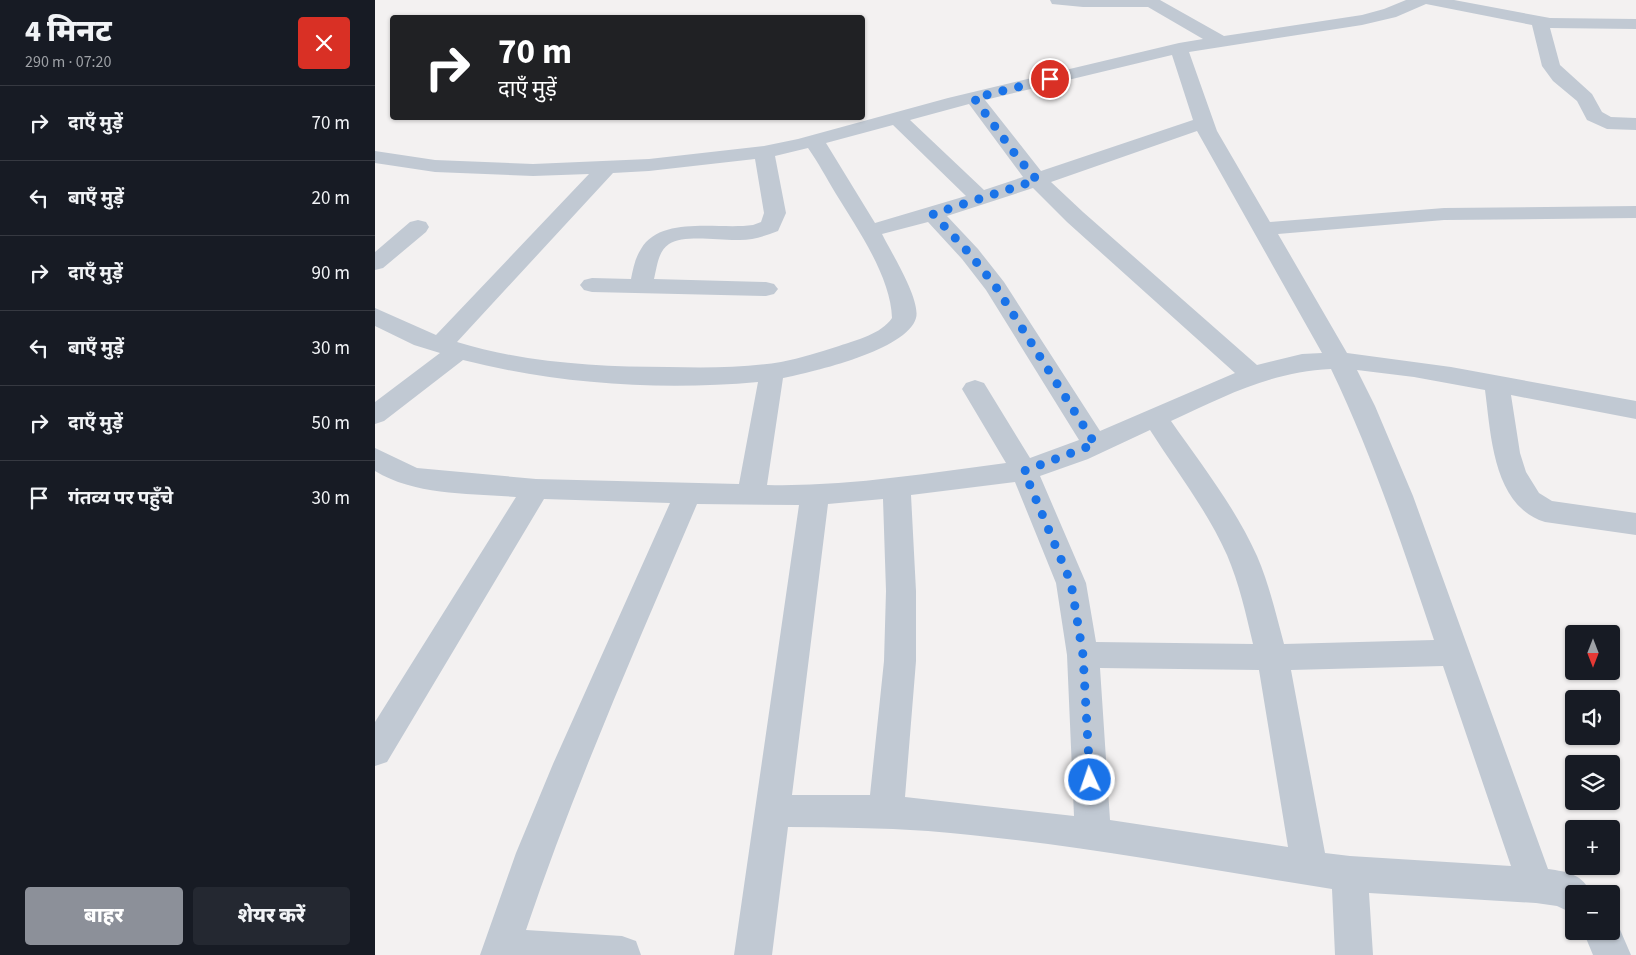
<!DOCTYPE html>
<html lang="hi">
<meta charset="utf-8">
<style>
body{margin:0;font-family:"Source Sans 3","Noto Sans Devanagari",sans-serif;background:#242831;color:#f1f3f6;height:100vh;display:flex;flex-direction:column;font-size:19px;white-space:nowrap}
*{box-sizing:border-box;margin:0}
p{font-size:16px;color:#9ea1a6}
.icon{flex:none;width:28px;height:28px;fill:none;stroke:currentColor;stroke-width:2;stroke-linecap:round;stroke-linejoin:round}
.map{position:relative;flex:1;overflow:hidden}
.details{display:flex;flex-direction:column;background:#171b24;width:375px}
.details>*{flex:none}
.guide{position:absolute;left:15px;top:15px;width:475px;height:105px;border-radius:5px;box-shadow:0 1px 4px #0004;background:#202124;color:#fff;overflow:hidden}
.needle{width:32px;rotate:180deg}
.tools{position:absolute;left:1190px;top:625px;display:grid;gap:10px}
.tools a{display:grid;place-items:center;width:55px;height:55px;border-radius:5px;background:#171b24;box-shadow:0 1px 4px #0004;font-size:25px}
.pin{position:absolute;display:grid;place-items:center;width:42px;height:42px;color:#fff;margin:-21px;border:2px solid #fff;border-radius:50%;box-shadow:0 1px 5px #0007}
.me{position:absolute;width:55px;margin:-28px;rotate:357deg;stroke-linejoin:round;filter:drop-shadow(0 0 4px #0008)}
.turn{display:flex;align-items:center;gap:18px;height:105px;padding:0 25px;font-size:22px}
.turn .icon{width:65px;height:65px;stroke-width:2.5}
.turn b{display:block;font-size:35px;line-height:42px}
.round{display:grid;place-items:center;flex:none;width:52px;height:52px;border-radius:5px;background:#242831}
.head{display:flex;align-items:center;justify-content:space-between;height:85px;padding:0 25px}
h1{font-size:30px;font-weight:800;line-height:38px}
.action{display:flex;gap:10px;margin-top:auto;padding:10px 25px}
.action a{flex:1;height:58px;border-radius:5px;background:#8c9099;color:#fff;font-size:20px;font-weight:800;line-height:58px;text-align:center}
.action a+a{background:#242831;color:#f1f3f6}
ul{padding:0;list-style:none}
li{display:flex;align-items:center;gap:15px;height:75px;padding:0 25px;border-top:1px solid #363941}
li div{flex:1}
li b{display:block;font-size:19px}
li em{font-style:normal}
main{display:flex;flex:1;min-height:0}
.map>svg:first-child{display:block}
</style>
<main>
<section class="details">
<div class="head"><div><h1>4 मिनट</h1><p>290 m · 07:20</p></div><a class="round" style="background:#d93025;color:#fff"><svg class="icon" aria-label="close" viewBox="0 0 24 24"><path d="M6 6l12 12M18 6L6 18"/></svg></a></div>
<ul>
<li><svg class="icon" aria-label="right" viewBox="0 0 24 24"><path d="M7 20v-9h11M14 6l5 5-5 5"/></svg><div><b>दाएँ मुड़ें</b></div><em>70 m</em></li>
<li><svg class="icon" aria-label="left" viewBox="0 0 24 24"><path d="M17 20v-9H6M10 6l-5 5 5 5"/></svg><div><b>बाएँ मुड़ें</b></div><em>20 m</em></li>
<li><svg class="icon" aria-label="right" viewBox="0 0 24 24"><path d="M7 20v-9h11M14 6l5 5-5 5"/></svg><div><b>दाएँ मुड़ें</b></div><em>90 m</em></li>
<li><svg class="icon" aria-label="left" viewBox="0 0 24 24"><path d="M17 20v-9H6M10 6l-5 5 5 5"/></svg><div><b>बाएँ मुड़ें</b></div><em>30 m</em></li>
<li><svg class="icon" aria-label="right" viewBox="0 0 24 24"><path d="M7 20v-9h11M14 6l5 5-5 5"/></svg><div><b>दाएँ मुड़ें</b></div><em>50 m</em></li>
<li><svg class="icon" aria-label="arrive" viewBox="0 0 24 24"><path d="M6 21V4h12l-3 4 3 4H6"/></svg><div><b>गंतव्य पर पहुँचे</b></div><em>30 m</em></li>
</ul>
<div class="action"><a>बाहर</a><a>शेयर करें</a></div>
</section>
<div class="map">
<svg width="1261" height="955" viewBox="0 0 1261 955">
<rect width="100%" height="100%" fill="#f3f1f1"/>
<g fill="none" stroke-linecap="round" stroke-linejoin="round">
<!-- minor -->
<path fill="#c1c9d3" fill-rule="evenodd" d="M675 0H785L849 36 987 15 1009 9 1031 0H1079L1175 18 1261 19V29L1175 28 1185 65 1217 94 1227 112 1236 117 1261 118V130L1232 129 1212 120 1202 101 1178 81 1167 66 1157 25 1051 4 1021 17 987 25 814 52 842 131 895 222 1069 208 1261 206V218L1069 220 903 234 972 353 1076 367 1261 401V419L1136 395 1145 453 1151 472 1164 493 1177 501 1261 513V535L1170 522C1118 506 1116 435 1110 390L1039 377 982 370 1000 406 1038 496 1173 869C1193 872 1208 874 1216 894H1199V914L1182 906 1161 903 994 893 998 955H960L957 889C824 868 688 842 553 831 506 828 460 827 413 827L397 955H359L424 505 322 504C262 645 200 785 151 930L247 936 261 941 266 955H105L141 853 178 764 295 503 169 499 12 762 0 766V722L141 497C94 493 41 496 0 471V448L42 468 161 479 364 484 383 382C285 391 183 384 88 360L9 421 0 424V402L65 353 39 345 0 326V308L61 335 214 174 158 176 60 172 0 163V151L60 160 158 164 274 159 389 146 423 139 573 98 804 43 828 39 773 7H708L677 4ZM797 55 818 120 666 171 610 100ZM594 104 648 177 609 190 535 120ZM518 125 591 196 500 223 451 143ZM822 131 947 353 927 354 882 365 708 212 676 182ZM433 148C443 162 452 179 461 194 482 228 516 277 517 318 506 334 482 340 464 346 445 352 426 358 406 362 369 368 330 368 293 367 223 367 150 363 82 342L238 173 274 171 380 159 389 213 386 222 378 225C344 230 286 215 266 249 260 258 258 269 256 279L217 278 209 280 205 285 209 290 217 292 391 296 399 294 403 289 399 284 391 282 279 279C282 267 283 251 294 244 310 234 346 241 365 240 378 240 390 236 403 231L411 213 400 156ZM658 188 692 222 860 373 725 431 629 282 603 249 572 216ZM553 222 587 259 611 290 704 440 655 458 609 383 600 380 591 383 587 389 631 463C552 473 471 487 392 485L408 378C438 372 532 350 541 318 546 300 516 252 507 234ZM956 369C998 456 1028 548 1059 640L909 644C901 614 894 584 882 556 860 507 826 464 796 421 850 396 895 372 956 369ZM775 430C801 471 832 510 852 555 864 583 871 614 878 644L721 642 711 583 665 476 713 459ZM640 482 681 583 692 655 699 816 530 797 541 661V591L536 495ZM508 499 511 591 509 661 495 795H417L453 504ZM1068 666 1136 866 975 856 950 853 916 670ZM725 668 884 670 913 847 735 820Z
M43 220 51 222 54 227 51 232 8 268 0 270V252L35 222Z
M1236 916 1240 918 1256 955H1218L1208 931H1236Z"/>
</g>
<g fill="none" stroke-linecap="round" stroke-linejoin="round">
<!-- route -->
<path stroke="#1a73e8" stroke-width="9" stroke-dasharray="0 16.2" d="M675 79 599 98 643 158 662 180 558 214 595 254 621 287 720 444 649 471 696 583 708 655 715 780"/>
</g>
</svg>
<div class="tools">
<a><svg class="needle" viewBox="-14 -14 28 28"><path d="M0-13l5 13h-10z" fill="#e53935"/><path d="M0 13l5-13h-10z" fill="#9ea1a6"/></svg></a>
<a><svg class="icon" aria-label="sound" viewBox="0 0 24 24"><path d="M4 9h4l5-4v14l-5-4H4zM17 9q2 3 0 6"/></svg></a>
<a><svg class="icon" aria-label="layers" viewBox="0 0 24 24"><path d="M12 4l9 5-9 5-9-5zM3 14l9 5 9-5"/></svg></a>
<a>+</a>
<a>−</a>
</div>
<div class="pin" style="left:675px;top:79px;background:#d93025"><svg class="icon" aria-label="arrive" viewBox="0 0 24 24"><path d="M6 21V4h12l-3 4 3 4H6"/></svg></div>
<svg class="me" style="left:715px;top:780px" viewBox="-20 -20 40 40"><circle r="17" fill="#1a73e8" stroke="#fff" stroke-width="3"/><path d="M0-11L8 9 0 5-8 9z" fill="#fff"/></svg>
<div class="guide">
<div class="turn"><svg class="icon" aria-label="right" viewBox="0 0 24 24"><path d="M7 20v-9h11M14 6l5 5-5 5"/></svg><div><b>70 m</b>दाएँ मुड़ें</div></div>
</div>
</div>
</main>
